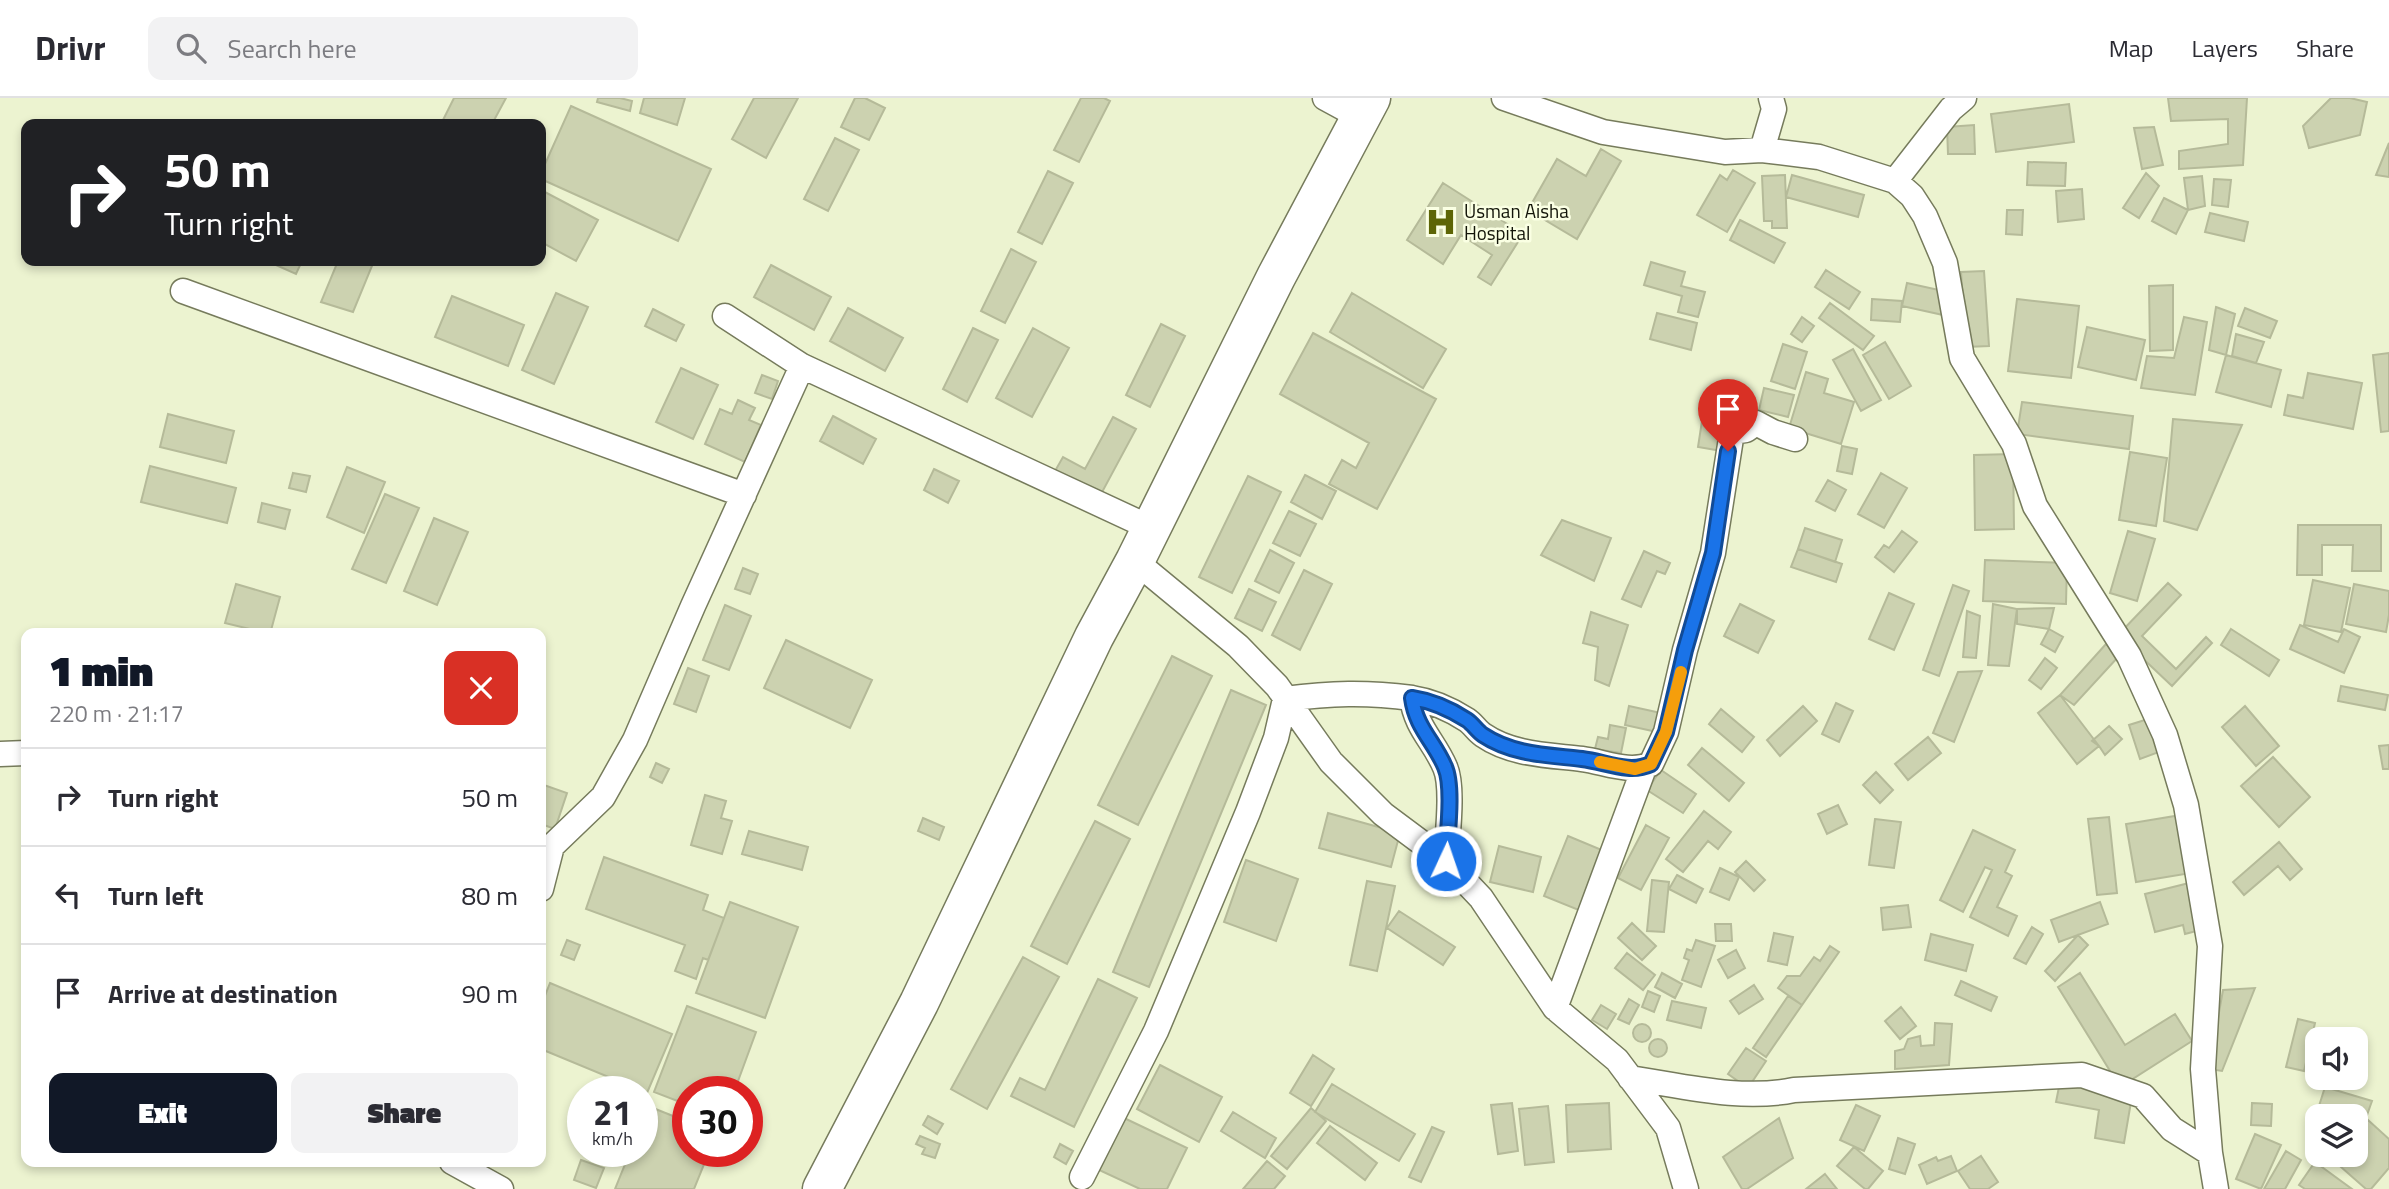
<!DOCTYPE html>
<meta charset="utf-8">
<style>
body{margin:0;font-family:"Titillium Web",sans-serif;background:#f2f2f3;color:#2b2b33;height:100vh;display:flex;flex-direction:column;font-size:26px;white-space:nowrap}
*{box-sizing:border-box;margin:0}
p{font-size:23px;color:#7c7c81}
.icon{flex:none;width:38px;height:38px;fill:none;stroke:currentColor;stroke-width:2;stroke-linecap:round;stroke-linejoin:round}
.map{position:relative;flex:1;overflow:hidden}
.sheet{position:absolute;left:21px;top:530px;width:525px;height:539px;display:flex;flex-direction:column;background:#fff;border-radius:14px;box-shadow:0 4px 10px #0003}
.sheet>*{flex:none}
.hud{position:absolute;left:21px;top:21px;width:525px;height:147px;border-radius:14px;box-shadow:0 4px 10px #0003;background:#202124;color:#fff;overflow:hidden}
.controls{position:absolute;left:2305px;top:929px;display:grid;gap:14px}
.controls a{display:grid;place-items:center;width:63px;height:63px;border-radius:14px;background:#fff;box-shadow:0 4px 10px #0003;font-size:35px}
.speed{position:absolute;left:567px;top:978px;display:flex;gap:14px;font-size:35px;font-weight:700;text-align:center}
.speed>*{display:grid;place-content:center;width:91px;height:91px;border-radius:50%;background:#fff;box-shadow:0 4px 10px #0003;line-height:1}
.speed small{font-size:18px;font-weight:400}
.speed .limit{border:10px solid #d22;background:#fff;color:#111}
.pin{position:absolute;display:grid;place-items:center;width:60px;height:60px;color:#fff;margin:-72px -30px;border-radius:50% 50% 50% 0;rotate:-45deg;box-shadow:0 0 7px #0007}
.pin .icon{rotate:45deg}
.me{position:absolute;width:77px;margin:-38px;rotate:3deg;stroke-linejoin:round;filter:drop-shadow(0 0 5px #0008)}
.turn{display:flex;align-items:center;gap:24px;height:147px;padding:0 28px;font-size:32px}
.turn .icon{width:91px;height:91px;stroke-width:2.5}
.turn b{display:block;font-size:49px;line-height:60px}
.round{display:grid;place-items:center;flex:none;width:74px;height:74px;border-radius:14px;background:#f2f2f3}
.headline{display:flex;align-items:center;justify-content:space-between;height:119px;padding:0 28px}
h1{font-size:42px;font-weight:800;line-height:52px;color:#111827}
.primary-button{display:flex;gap:14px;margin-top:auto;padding:14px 28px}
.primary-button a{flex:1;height:80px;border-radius:14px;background:#111827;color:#fff;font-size:28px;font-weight:800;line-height:80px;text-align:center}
.primary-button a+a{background:#f2f2f3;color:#2b2b33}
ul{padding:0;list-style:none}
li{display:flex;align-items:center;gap:21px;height:98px;padding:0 28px;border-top:2px solid #e1e1e2}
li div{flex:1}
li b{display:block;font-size:26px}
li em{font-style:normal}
header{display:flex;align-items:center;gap:42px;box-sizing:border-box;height:98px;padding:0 35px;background:#fff;border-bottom:2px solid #e1e1e2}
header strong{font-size:33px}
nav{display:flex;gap:38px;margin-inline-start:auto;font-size:24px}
.search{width:490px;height:63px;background:#f2f2f3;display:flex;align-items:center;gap:18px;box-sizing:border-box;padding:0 24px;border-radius:14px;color:#7c7c81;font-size:26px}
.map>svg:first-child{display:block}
</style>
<header>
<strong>Drivr</strong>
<div class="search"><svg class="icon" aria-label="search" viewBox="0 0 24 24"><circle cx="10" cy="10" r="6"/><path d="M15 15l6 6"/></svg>Search here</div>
<nav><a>Map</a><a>Layers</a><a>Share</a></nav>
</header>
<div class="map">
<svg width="2389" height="1091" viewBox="0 0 2389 1091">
<rect width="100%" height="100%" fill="#ecf3d0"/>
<!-- building -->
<path fill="#ccd2b0" stroke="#b5ba99" stroke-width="2" d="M454 0H506L492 26H441Z
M598 0H620L632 3 630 13 597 4Z
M644 0H685L677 27 640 15Z
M754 0H798L766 60 732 41Z
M855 0H865L885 10 869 42 841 29Z
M1081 0H1104L1110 3 1079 64 1054 52Z
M2168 0H2247L2243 67 2179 71V53L2228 46V21L2171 23Z
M2331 0H2350L2367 4 2360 37 2309 50 2303 28Z
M2069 6 2074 44 1996 54 1991 16Z
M571 8 711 71 678 143 541 81V75Z
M571 8 711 71 678 143 541 81V75Z
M1974 27 1975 56H1948L1947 29Z
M2154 29 2163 67 2142 71 2134 30Z
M835 40 859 52 828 113 804 101Z
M2389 45V79L2376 77Z
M1601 51 1621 63 1577 141 1528 112 1557 61 1586 78Z
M2028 64 2066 65 2065 88 2027 87Z
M1733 72 1755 85 1727 134 1697 117 1720 77 1727 82Z
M1048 73 1073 85 1042 146 1018 134Z
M2146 75 2159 88 2139 120 2123 110Z
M1785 77 1787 130H1772V123H1764L1762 78Z
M1792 77 1864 97 1858 119 1786 99Z
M2202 78 2205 108 2188 112 2184 80Z
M2214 81 2231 82 2228 109 2212 107Z
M1443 85 1523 136 1491 187 1478 179 1492 157 1461 137 1443 166 1407 142Z
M2082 91 2084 121 2058 124 2056 93Z
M541 92 598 122 576 163 541 144Z
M2164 100 2188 112 2176 136 2152 123Z
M2007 112H2023L2022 137 2006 136Z
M2210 115 2248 124 2244 143 2205 134Z
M1740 122 1785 145 1774 165 1730 142Z
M1011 151 1036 164 1005 225 981 213Z
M267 163H302L296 176Z
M338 163H374L353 214 321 204Z
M1651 164 1685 174 1681 188 1705 194 1698 219 1678 214 1682 198 1644 187Z
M771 167 831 199 814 232 754 199Z
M1826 172 1860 194 1849 211 1815 189Z
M1984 173 1989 248 1966 249 1961 174Z
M1907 185 1948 194 1943 217 1902 208Z
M2173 187V252L2150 253 2149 188Z
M556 195 588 209 554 286 522 272Z
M1352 195 1446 251 1423 290 1330 234Z
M452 198 524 227 508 268 435 239Z
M1872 201 1902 203 1900 224 1871 222Z
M2017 201 2079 208 2071 280 2008 273Z
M1830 205 1874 238 1863 252 1819 220Z
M2216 209 2235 216 2226 257 2209 252Z
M848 210 903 240 885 273 830 243Z
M2245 210 2277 223 2270 240 2238 228Z
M653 211 684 227 676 243 645 228Z
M1657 215 1697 225 1691 252 1650 241Z
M1802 219 1814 228 1802 244 1791 236Z
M2184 219 2207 224 2195 297 2141 290 2147 258 2174 260Z
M1161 226 1185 238 1150 309 1126 297Z
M2087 229 2145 242 2136 282 2078 269Z
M973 230 998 242 967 304 943 291Z
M1033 230 1069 250 1032 319 996 300Z
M1313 235 1436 301 1377 411 1329 386 1342 362 1356 370 1369 345 1280 296Z
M2236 236 2264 244 2256 265 2232 258Z
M1885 244 1911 288 1889 301 1863 257Z
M1783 246 1807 254 1795 291 1771 283Z
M1853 251 1881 302 1861 313 1833 262Z
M2389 255V333L2381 334 2373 257Z
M2226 257 2281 272 2271 309 2216 294Z
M681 270 718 287 693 341 656 324Z
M1806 274 1828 281 1824 295 1854 304 1841 346 1789 330Z
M2308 275 2362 285 2353 331 2284 317 2288 297 2303 300Z
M762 277 778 283 772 301 755 295Z
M1764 290 1794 297 1788 319 1759 312Z
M738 302 755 310 749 322 761 327 745 364 705 346 720 311 732 316Z
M2022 304 2133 318 2129 351 2017 336Z
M168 316 234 333 226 365 160 349Z
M833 318 876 341 863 366 820 343Z
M1113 319 1136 331 1100 398 1055 373 1063 359 1085 371Z
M2173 321 2242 327 2197 432 2164 423Z
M1702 323 1727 328 1722 353 1698 349Z
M1842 348 1857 351 1852 376 1837 373Z
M2130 354 2167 360 2156 428 2119 422Z
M2013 356 2014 431 1975 432 1974 357Z
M150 368 236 390 227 425 141 404Z
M347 369 385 384 364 435 327 419Z
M934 371 959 383 948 405 924 392Z
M293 375 310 378 306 394 289 390Z
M1881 375 1907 390 1884 430 1858 416Z
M1305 377 1336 393 1322 421 1291 404Z
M1248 378 1281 394 1232 495 1199 479Z
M1828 382 1846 392 1835 413 1816 403Z
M385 396 419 410 386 485 352 471Z
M262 405 290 412 285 431 258 424Z
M1289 413 1316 426 1300 458 1273 445Z
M434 420 468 434 437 507 404 493Z
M1562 422 1611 440 1594 483 1541 457Z
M2298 427H2381V473H2352L2353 447H2322V477H2297Z
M1805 430 1842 442 1835 464 1798 451Z
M1902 433 1917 444 1894 474 1875 459 1884 447 1889 450Z
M2128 433 2155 441 2137 503 2110 495Z
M1798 451 1842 466 1836 484 1791 469Z
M1270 452 1294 465 1279 495 1255 483Z
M1644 453 1670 465 1665 476 1657 473 1641 509 1622 501Z
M1985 462 2067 465 2066 506 1983 503Z
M743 470 758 476 750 496 735 491Z
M1304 472 1332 486 1300 552 1272 537Z
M2313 482 2350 490 2341 534 2304 527Z
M2168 485 2181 497 2142 538 2176 571 2206 539 2212 545 2172 588 2118 537Z
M236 486 280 499 270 536 225 525Z
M2354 486 2389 493V517L2386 534 2346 526Z
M1953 487 1969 493 1939 578 1923 572Z
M1249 491 1276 504 1262 533 1235 520Z
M1889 495 1914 506 1894 552 1869 541Z
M1740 506 1774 523 1758 555 1724 538Z
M1993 506 2017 511 2009 568 1988 567Z
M725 507 751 518 729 572 703 562Z
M2054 510 2049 531 2017 526V511Z
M1967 513 1980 518 1976 560 1963 559Z
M1591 514 1628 527 1609 588 1595 582 1598 549 1583 545Z
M2300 527 2338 544 2344 531 2360 539 2344 575 2290 551Z
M2049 531 2063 539 2055 554 2041 546Z
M2231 531 2279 562 2269 578 2221 547Z
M786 542 872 582 850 630 764 590Z
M2106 546 2119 558 2074 607 2060 597Z
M1172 558 1212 578 1138 727 1098 707Z
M2045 560 2057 570 2041 591 2029 582Z
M688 570 709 578 696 614 674 606Z
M1982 573 1954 644 1933 635 1958 574Z
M2341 588 2388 597 2385 612 2338 603Z
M1231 592 1266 607 1149 889 1113 874Z
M2060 597 2099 648 2077 666 2038 615Z
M1836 605 1853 613 1839 644 1822 636Z
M1629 608 1661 615 1657 634 1625 627Z
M1803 608 1817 623 1780 658 1767 642Z
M2245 608 2279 648 2256 668 2222 629Z
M1721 611 1754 639 1742 654 1709 626Z
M2148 621 2159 654 2140 661 2129 627Z
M1610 627 1626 630 1621 655 1595 651 1598 639 1608 641Z
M2109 628 2122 641 2105 657 2099 648 2092 643Z
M1928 639 1941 655 1908 682 1895 666Z
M2389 647V671H2383L2379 648Z
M1702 650 1744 685 1729 703 1688 667Z
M2273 659 2310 699 2279 729 2241 688Z
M656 665 669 671 662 685 650 679Z
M1661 672 1696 696 1683 715 1647 692Z
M1876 674 1893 692 1880 705 1863 687Z
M541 686 567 695 555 731 541 726Z
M705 697 726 703 721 720 732 723 722 756 691 747Z
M1838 707 1847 726 1827 736 1818 716Z
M1704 713 1731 734 1718 751 1708 743 1683 774 1666 761Z
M1328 715 1400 735 1391 769 1319 750Z
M2181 717 2191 775 2136 784 2126 726Z
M2109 719 2117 795 2097 797 2088 721Z
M923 720 944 729 939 742 918 733Z
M1875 721 1901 724 1894 770 1869 767Z
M1095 723 1130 741 1067 866 1031 848Z
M1646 727 1669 740 1641 792 1618 780Z
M1973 732 2015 752 2005 774 2012 778 1997 809 2017 818 2008 838 1970 819 1992 772 1985 769 1963 814 1940 802Z
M749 733 808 749 802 772 742 756Z
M1568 738 1609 755 1586 815 1544 798Z
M2279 744 2302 771 2290 782 2278 768 2244 797 2233 784Z
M1499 748 1541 759 1533 794 1490 784Z
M604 759 708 797 703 812 724 820 708 862 703 860 696 881 675 873 685 847 586 811Z
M1246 762 1298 781 1276 843 1224 824Z
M1746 763 1765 782 1754 793 1735 774Z
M1720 770 1739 779 1729 802 1710 794Z
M1677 777 1703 791 1696 805 1669 791Z
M1652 782 1669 784 1664 834 1647 833Z
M1367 783 1395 788 1377 873 1350 867Z
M2193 784 2204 831 2185 836 2183 827 2155 834 2145 796Z
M730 804 798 829 765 920 696 895Z
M2100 804 2108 826 2059 844 2051 822Z
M1908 807 1911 829 1883 832 1881 810Z
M1399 813 1455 849 1443 867 1387 830Z
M1632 825 1656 848 1642 862 1618 840Z
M1715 826H1731L1732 843H1716Z
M2032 829 2043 836 2026 866 2014 860Z
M1774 835 1793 839 1787 867 1768 863Z
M1931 836 1973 847 1966 873 1925 862Z
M2078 837 2088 847 2055 883 2045 873Z
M567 842 580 847 574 862 561 857Z
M1696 842 1715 848 1701 889 1682 882 1689 862 1684 860 1687 851 1692 853Z
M1830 848 1839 854 1802 907 1778 890 1787 878H1800L1814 859 1820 863Z
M1736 852 1745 870 1728 880 1718 862Z
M1627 855 1655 877 1643 892 1615 870Z
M1023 859 1059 879 987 1011 951 991Z
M1662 875 1682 886 1675 900 1655 889Z
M2080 875 2125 947 2175 916 2192 943 2120 989 2058 889Z
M1098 881 1137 900 1074 1029 1011 998 1020 980 1045 992Z
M1961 883 1997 899 1991 913 1955 897Z
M550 885 672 936 647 995 541 951V908Z
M1754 887 1763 901 1739 916 1730 903Z
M2255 890 2222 973 2209 971 2223 892Z
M1648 893 1660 898 1654 914 1642 909Z
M1788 898 1802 907 1766 959 1753 950Z
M1629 901 1639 907 1629 926 1618 921Z
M1672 903 1706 910 1701 930 1667 922Z
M1601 907 1616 916 1607 931 1592 922Z
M687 908 756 934 734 994H688V1007L654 994Z
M1901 909 1916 928 1900 941 1885 923Z
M2298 921 2315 925 2304 973 2286 969Z
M1935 925 1952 926 1949 967 1895 971V953L1904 951 1908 941 1920 938 1921 948 1934 947Z
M1633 935a9 9 0 1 1 18 0a9 9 0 1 1-18 0Z
M1649 950a9 9 0 1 1 18 0a9 9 0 1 1-18 0Z
M1746 950 1766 963 1748 990 1728 976Z
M1313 957 1334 971 1311 1008 1290 995Z
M1160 967 1222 999 1199 1044 1137 1011Z
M2060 984 2132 998 2124 1045 2095 1040 2099 1012 2056 1004Z
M1332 986 1415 1036 1399 1063 1315 1014Z
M2325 989 2372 1003 2367 1017 2361 1021 2319 1008Z
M1512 1005 1518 1053 1498 1056 1491 1007Z
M1609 1005 1611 1051 1568 1054 1566 1007Z
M2252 1005 2272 1006 2271 1028 2251 1027Z
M1856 1007 1880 1018 1864 1053 1840 1042Z
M648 1008 688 1024V1054H709L694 1091H615L630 1054H642V1022Z
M1548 1008 1554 1064 1525 1067 1519 1011Z
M1311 1010 1326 1023 1287 1071 1271 1058Z
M1233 1014 1276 1040 1265 1060 1221 1033Z
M928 1018 943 1026 937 1036 923 1027Z
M1122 1019 1187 1050 1167 1091H1140L1097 1071Z
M1779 1020 1793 1060 1747 1091H1742L1723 1059Z
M2368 1022 2389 1041V1070L2371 1091H2366L2333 1062 2338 1057H2356V1036Z
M1330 1028 1377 1065 1365 1082 1317 1045Z
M1432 1029 1444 1034 1421 1084 1409 1079Z
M2255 1036 2281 1047 2261 1091 2236 1081Z
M920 1038 940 1046 935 1060 922 1056 925 1050 916 1046Z
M1898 1040 1915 1046 1905 1076 1889 1071Z
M1060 1046 1073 1053 1066 1066 1054 1059Z
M1854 1049 1883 1073 1868 1091H1865L1837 1068Z
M2286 1053 2301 1062 2285 1091H2264Z
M1951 1058 1957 1073 1927 1086 1919 1067 1936 1059 1938 1063Z
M1981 1058 1998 1084 1988 1091H1970L1958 1073Z
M581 1062 604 1070 596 1090 574 1082Z
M1267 1063 1285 1078 1274 1091H1243Z
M2315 1064 2352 1091H2305L2299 1087Z
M1825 1076 1837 1091H1806Z"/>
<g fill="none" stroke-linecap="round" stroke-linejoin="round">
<!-- minor casing -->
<g stroke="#767b5c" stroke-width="27">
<path id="minor" d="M1325 0 1360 19
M1504 0 1603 34 1725 54 1762 52 1819 59 1895 83 1912 98 1925 118 1945 165 1962 260 2014 346 2035 408 2129 558 2165 637 2186 707 2210 848 2203 971 2210 1055 2216 1091
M1762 52 1774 11 1771 0
M1895 83 1951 11 1964 0
M183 193 744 397
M725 218 802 268 1151 430
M1135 463 1238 548 1277 588 1331 664 1383 716 1446 763 1481 800 1555 910 1617 962 1668 1030 1686 1091
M1412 600C1432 603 1450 611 1467 622 1473 626 1477 633 1483 637 1512 657 1549 657 1582 661 1605 664 1630 676 1651 666L1666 634 1685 552 1713 455 1732 334 1746 332 1756 325 1773 334 1795 341
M0 656 26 655
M541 791 552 748 603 699 635 642 693 508 802 268
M1555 910 1644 670
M1630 980C1684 988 1741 1003 1794 992L2082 977 2143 998 2172 1031 2210 1055
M452 1064 501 1091
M1082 1079 1156 933 1248 714 1276 640 1285 601C1331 595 1366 594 1412 600 1416 630 1434 643 1445 669 1454 689 1447 740 1446 763"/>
</g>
<!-- trunk casing -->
<g stroke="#767b5c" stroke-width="41">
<path id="trunk" d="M822 1091 919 905 1094 539 1135 463 1276 179 1371 0"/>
</g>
<!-- minor -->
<use href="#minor" stroke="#fff" stroke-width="24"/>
<!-- trunk -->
<use href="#trunk" stroke="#fff" stroke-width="38"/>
</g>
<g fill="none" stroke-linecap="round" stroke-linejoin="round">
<!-- route casing -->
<g stroke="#114b97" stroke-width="18">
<path id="route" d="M1446 763C1447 740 1454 689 1445 669 1434 643 1416 630 1412 600 1432 603 1450 611 1467 622 1473 626 1477 633 1483 637 1513 657 1549 657 1582 661 1606 664 1629 676 1651 666L1666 634 1685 552 1713 455 1728 353"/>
</g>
<!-- route -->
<use href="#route" stroke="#1a73e8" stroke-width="12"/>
<!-- slow -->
<path stroke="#f59e0b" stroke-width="12" d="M1600 664 1635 671 1651 666 1666 634 1681 574"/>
</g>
<!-- icons -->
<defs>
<g id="hospital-bare" transform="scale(2.415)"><path d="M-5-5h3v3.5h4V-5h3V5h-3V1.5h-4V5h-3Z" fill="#5d6506" stroke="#faffe3" stroke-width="2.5" paint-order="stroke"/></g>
</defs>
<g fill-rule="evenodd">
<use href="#hospital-bare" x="1441" y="124"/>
</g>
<g text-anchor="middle" stroke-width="5" stroke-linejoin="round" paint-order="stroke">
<!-- poi labels -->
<g font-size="19" fill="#121408" stroke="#faffe3" text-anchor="start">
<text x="1464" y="120">Usman Aisha<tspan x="1464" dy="22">Hospital</tspan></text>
</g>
</g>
</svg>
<div class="controls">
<a><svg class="icon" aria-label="sound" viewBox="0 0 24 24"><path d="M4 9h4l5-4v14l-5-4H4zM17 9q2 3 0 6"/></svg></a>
<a><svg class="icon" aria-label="layers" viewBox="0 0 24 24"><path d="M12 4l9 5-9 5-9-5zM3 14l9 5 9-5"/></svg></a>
</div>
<div class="speed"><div>21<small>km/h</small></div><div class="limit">30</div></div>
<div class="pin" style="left:1728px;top:353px;background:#d93025"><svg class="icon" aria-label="arrive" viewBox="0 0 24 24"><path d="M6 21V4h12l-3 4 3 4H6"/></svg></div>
<svg class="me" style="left:1446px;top:763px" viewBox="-20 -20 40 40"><circle r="17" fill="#1a73e8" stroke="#fff" stroke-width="3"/><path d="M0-11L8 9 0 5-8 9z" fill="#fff"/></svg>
<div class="hud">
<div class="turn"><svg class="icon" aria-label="right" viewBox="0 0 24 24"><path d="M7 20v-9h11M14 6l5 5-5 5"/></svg><div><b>50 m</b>Turn right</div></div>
</div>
<section class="sheet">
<div class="headline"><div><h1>1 min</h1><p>220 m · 21:17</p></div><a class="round" style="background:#d93025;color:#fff"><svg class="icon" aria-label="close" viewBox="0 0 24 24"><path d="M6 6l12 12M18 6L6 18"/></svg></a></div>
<ul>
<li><svg class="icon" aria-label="right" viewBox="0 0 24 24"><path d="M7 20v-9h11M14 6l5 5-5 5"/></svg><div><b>Turn right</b></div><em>50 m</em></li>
<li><svg class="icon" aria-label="left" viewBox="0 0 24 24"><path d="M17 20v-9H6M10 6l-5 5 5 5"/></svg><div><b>Turn left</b></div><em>80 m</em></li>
<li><svg class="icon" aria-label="arrive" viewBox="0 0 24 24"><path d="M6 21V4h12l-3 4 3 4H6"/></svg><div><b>Arrive at destination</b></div><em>90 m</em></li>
</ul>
<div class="primary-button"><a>Exit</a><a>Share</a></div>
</section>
</div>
